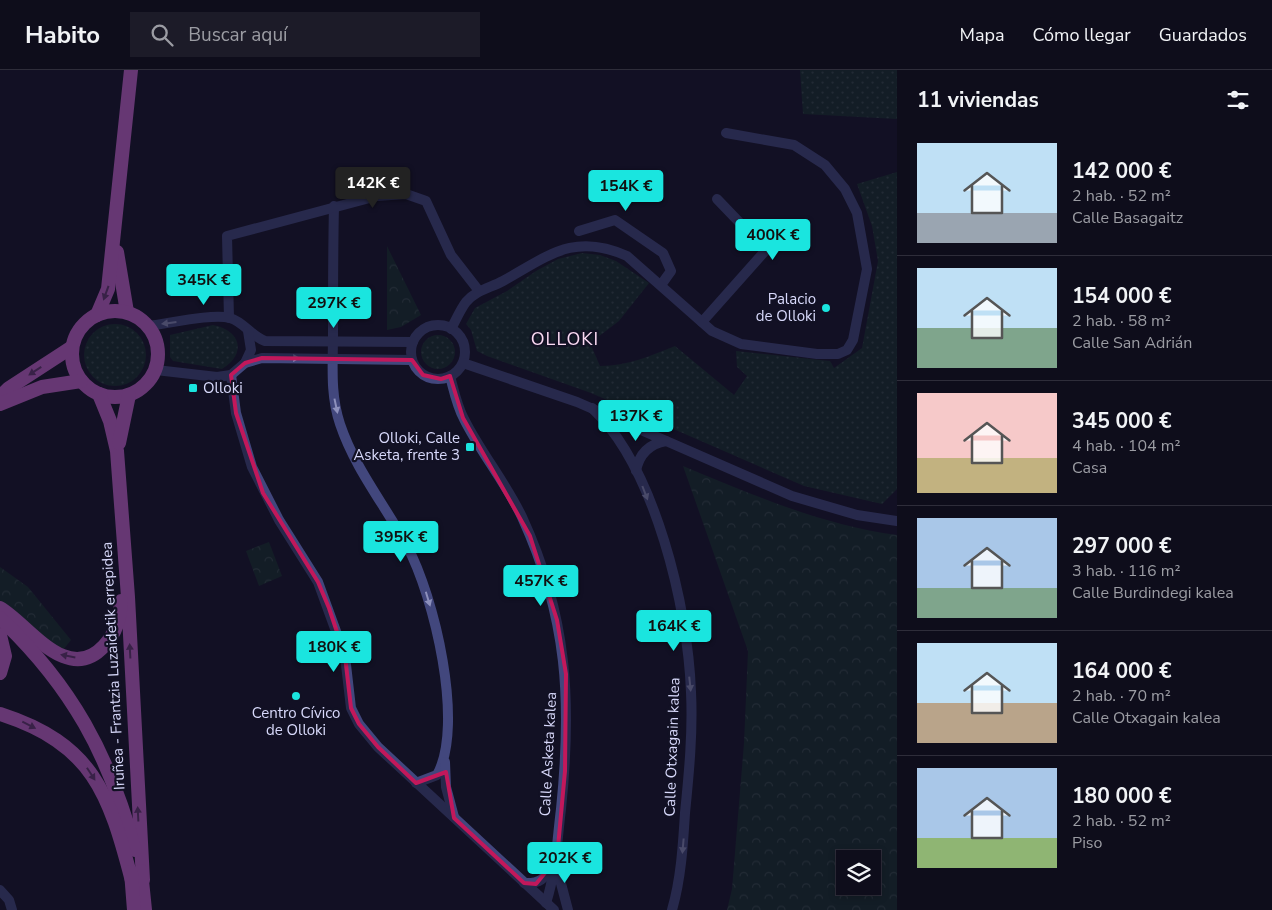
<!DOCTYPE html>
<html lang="es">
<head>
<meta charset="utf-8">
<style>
	body { margin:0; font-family:"Nunito Sans",sans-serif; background:#1c1b28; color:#f1f3f6; height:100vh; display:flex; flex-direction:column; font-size:19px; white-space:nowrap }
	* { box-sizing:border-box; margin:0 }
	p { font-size:16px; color:#9b9ca3 }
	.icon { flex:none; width:28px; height:28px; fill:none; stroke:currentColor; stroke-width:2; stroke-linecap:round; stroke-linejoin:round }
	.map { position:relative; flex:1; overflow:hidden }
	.drawer { display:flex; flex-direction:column; background:#0e0d1b; width:375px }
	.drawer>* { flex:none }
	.fabs { position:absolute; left:836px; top:780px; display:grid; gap:10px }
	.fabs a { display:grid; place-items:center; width:45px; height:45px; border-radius:0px; background:#0e0d1b; box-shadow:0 2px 8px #0003,0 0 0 1px #2e2d3a; font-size:25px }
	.price { position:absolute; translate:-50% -42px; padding:0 11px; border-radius:5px; background:#1ae5df; color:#111; font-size:16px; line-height:32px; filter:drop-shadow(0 1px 2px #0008) }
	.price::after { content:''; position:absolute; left:50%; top:30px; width:15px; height:11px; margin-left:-8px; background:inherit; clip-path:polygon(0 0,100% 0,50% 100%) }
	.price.active { background:#222; color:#fff }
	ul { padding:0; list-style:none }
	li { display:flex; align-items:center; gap:15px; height:125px; padding:0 20px }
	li+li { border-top:1px solid #2e2d3a }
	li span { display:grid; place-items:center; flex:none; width:140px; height:100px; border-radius:0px; color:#555 }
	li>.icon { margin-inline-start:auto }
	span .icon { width:60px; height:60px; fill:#fffc; stroke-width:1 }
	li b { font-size:21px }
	h2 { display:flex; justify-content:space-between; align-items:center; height:60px; padding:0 20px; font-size:21px }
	header { display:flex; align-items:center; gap:30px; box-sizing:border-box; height:70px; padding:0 25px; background:#0e0d1b; border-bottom:1px solid #2e2d3a }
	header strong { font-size:24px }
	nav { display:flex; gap:28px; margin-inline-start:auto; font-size:18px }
	.search { width:350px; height:45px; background:#1c1b28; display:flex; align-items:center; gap:12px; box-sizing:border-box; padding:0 18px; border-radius:0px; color:#9b9ca3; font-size:19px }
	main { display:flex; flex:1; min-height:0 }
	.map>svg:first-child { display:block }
</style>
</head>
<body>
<header>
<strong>Habito</strong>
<div class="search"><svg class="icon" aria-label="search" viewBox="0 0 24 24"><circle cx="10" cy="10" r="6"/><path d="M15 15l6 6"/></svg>Buscar aquí</div>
<nav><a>Mapa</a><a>Cómo llegar</a><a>Guardados</a></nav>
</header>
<main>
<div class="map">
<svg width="897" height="840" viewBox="0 0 897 840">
	<defs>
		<pattern id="grass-dots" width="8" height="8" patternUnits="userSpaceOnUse" patternTransform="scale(1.25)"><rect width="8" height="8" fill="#152d29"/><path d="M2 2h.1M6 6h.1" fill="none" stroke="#364b49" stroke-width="1.8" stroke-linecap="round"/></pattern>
		<pattern id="forest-crowns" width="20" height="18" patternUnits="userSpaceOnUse" patternTransform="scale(1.25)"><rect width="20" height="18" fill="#152d29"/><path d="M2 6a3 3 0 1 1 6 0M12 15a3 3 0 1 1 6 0" fill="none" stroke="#364b49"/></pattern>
	</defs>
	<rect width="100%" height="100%" fill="#121124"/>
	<g fill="url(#grass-dots)">
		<polygon points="800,0 897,0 897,49 803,44"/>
		<path d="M 897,102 L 897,419 L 882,434 L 804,416 L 591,323 L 487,286 L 477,281 L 471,260 L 466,254 L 475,238 L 507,221 L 536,201 L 558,189 L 582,183 L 600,185 L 616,191 L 649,213 L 619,251 L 590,273 L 600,296 C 628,296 650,286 675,276 L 734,325 L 747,306 L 737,297 L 736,281 L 830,291 L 834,298 L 862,278 L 878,191 L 872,156 L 857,114 Z"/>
		<circle cx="115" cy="285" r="31"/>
		<path d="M 213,255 C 241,260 247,284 222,299 L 173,291 L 170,287 L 170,265 Z"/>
		<circle cx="438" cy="282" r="17"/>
	</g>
	<g fill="url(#forest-crowns)" fill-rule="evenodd">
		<polygon points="387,176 421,245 401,257 387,260"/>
		<path d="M 683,396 C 753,425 822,455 897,465 L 897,840 L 727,840 L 732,819 L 744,673 L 748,581 ZM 845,789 L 872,789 L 872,816 L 845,816 Z"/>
		<polygon points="269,472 282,506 259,516 246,481"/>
		<polygon points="0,497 28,517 71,570 59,585 0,538"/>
	</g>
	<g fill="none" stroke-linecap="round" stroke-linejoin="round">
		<g stroke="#42477d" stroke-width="10">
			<path d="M 334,136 C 333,178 333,221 333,264 C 333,295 330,324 340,354 C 355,399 385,435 407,476 C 434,526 465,655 437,705 L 416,713"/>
			<polyline points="579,161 615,150 663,183 671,201 661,215"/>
			<polyline points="229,248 227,166 377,126 406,124 426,131 451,185 479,221"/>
			<polyline points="702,252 766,180 717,129"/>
			<circle cx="438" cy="282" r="27"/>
			<path d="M 148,256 C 167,254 213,243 230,248 C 244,252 251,266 265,271 L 413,272"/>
			<path d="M 451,259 C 456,250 460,240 466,232 C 476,220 490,218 503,211 C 548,186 574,162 627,186 L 712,261 L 741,274 L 817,284 L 838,284 L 847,280 L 853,270 L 867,199 L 857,143 L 845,119 L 825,95 L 794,75 L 726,63"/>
			<polyline points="245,293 251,280 248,261"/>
			<polyline points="463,293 577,332 792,426 857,445 897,451"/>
			<polyline points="156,300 217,307 231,305 245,293 262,288 412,290"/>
			<polyline points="231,305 236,343 252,397 279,450 318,512 345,586 351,638 359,654 378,677 554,840"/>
			<path d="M 450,306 C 454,321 457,336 464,349 C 481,383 506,413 522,447 C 568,547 572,632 561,739 C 557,771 556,802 546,833"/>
			<path d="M 592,338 C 655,397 688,537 691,622 C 693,662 689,703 685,743 C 683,775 681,809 672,840"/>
			<path d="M 636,401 C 639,384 649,374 666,371"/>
			<polyline points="445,692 446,717 454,747"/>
			<polyline points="558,802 568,840"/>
			<path d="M 524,813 C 544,814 545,806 555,791"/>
			<polyline points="0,820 9,830 12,840"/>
		</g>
		<g stroke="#cd66d2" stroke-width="14">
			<polyline points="117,182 127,242"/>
			<circle cx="115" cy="284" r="43"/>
			<polyline points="97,245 108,219 131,0"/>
			<polyline points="99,324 110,351 117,381 128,527 143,810"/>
			<polyline points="0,327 9,318 72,277"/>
			<polyline points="0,334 42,317 81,311"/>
			<polyline points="119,373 129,325"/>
			<path d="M 0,538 C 28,554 67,616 104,576 C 116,563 120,549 121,531"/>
			<path d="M 0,548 C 72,616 109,685 135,780"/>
			<polyline points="0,565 5,586 0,603"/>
			<path d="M 0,644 C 93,674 109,723 132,811"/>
			<polyline points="141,801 145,840"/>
			<polyline points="131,802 134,840"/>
		</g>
	</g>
	<defs><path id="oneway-solid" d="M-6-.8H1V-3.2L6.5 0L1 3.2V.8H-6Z" transform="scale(1.25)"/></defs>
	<g fill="#663772">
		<use href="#oneway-solid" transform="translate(106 223) rotate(110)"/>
		<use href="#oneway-solid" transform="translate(35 301) rotate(147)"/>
		<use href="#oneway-solid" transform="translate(130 581) rotate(-93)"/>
		<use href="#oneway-solid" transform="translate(68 586) rotate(-169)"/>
		<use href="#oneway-solid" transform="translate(29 655) rotate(27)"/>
		<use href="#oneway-solid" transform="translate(91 704) rotate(57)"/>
		<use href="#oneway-solid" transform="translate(138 744) rotate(-93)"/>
	</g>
	<g fill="#8d90bc">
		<use href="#oneway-solid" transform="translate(169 253) rotate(173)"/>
		<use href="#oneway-solid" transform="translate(292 288)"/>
		<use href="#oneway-solid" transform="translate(336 336) rotate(78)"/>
		<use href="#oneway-solid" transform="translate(645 423) rotate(69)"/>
		<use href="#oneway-solid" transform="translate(428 529) rotate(73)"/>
		<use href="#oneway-solid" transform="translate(690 614) rotate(84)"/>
		<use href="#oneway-solid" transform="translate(683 776) rotate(95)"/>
	</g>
	<path d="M0 0H897V840H0ZM 262,288 L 412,290 L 423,305 L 441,309 L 450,306 L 463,348 L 530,466 L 557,550 L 566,604 L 565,701 L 557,788 L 536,814 L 524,813 L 454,748 L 446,702 L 416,713 L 378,677 L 359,654 L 351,638 L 345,586 L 329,538 L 318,512 L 263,423 L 236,343 L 231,305 L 245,293 Z" fill="#121124" fill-opacity=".55" fill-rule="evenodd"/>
	<path fill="none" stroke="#c2185b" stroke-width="4" stroke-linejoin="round" d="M 262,288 L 412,290 L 423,305 L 441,309 L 450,306 L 463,348 L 530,466 L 557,550 L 566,604 L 565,701 L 557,788 L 536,814 L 524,813 L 454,748 L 446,702 L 416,713 L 378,677 L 359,654 L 351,638 L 345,586 L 329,538 L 318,512 L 263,423 L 236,343 L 231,305 L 245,293 Z"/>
	<g fill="#1ae5df" stroke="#121124" stroke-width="2">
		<circle cx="826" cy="238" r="5"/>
		<rect x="188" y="313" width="10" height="10" rx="2.5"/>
		<rect x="465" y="372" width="10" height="10" rx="2.5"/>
		<circle cx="296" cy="626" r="5"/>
	</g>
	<g text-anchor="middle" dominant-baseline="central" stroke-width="4.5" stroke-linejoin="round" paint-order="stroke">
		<g font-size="15" fill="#d8d9fb" stroke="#121124" text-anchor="end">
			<text x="816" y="229">Palacio<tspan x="816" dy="17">de Olloki</tspan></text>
			<text x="203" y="318" text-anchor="start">Olloki</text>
			<text x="460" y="368">Olloki, Calle<tspan x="460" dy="17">Asketa, frente 3</tspan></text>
			<text x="296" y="643" text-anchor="middle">Centro Cívico<tspan x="296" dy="17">de Olloki</tspan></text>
		</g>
		<g font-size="15" fill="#d8d9fb" stroke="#121124">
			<text transform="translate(113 596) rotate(-93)">Iruñea - Frantzia Luzaidetik errepidea</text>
			<text transform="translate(672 677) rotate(-88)">Calle Otxagain kalea</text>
			<text transform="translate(548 684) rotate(-87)">Calle Asketa kalea</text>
		</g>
		<g font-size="18" letter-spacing="1" fill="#fbdaf3" stroke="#121124">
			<text x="565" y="269">OLLOKI</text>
		</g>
	</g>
</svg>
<div class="fabs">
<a><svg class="icon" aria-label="layers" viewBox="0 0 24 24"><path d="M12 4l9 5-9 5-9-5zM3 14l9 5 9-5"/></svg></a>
</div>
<b class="price active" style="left:373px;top:139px">142K €</b>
<b class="price" style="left:626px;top:142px">154K €</b>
<b class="price" style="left:773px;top:191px">400K €</b>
<b class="price" style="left:204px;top:236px">345K €</b>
<b class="price" style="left:334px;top:259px">297K €</b>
<b class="price" style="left:636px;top:372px">137K €</b>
<b class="price" style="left:401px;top:493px">395K €</b>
<b class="price" style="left:541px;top:537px">457K €</b>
<b class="price" style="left:674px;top:582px">164K €</b>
<b class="price" style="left:334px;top:603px">180K €</b>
<b class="price" style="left:565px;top:814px">202K €</b>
</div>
<section class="drawer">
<h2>11 viviendas<svg class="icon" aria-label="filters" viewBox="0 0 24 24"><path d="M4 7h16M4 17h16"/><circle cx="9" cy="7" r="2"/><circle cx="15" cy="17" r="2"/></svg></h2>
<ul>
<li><span style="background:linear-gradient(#bfe0f5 70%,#9aa5b1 0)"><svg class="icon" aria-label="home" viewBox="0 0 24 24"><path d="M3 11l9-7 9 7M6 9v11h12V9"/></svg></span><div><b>142 000 €</b><p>2 hab. · 52 m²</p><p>Calle Basagaitz</p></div></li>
<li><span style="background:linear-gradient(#bfe0f5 60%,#7fa58c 0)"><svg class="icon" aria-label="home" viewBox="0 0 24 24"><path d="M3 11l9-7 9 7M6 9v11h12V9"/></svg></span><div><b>154 000 €</b><p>2 hab. · 58 m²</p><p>Calle San Adrián</p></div></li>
<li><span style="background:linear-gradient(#f6c9c9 65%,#c2b280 0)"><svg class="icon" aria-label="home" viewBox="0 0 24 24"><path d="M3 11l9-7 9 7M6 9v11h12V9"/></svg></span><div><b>345 000 €</b><p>4 hab. · 104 m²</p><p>Casa</p></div></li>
<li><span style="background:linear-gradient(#a9c7e8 70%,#7fa58c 0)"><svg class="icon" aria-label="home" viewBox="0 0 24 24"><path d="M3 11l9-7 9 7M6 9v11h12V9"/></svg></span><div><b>297 000 €</b><p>3 hab. · 116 m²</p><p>Calle Burdindegi kalea</p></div></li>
<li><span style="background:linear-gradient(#bfe0f5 60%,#b9a48a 0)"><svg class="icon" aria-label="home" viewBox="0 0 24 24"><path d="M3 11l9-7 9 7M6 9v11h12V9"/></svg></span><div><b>164 000 €</b><p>2 hab. · 70 m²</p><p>Calle Otxagain kalea</p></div></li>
<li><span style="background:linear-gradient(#a9c7e8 70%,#8fb573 0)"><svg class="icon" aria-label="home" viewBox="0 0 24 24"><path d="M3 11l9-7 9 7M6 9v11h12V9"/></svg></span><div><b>180 000 €</b><p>2 hab. · 52 m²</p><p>Piso</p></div></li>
</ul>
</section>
</main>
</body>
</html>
